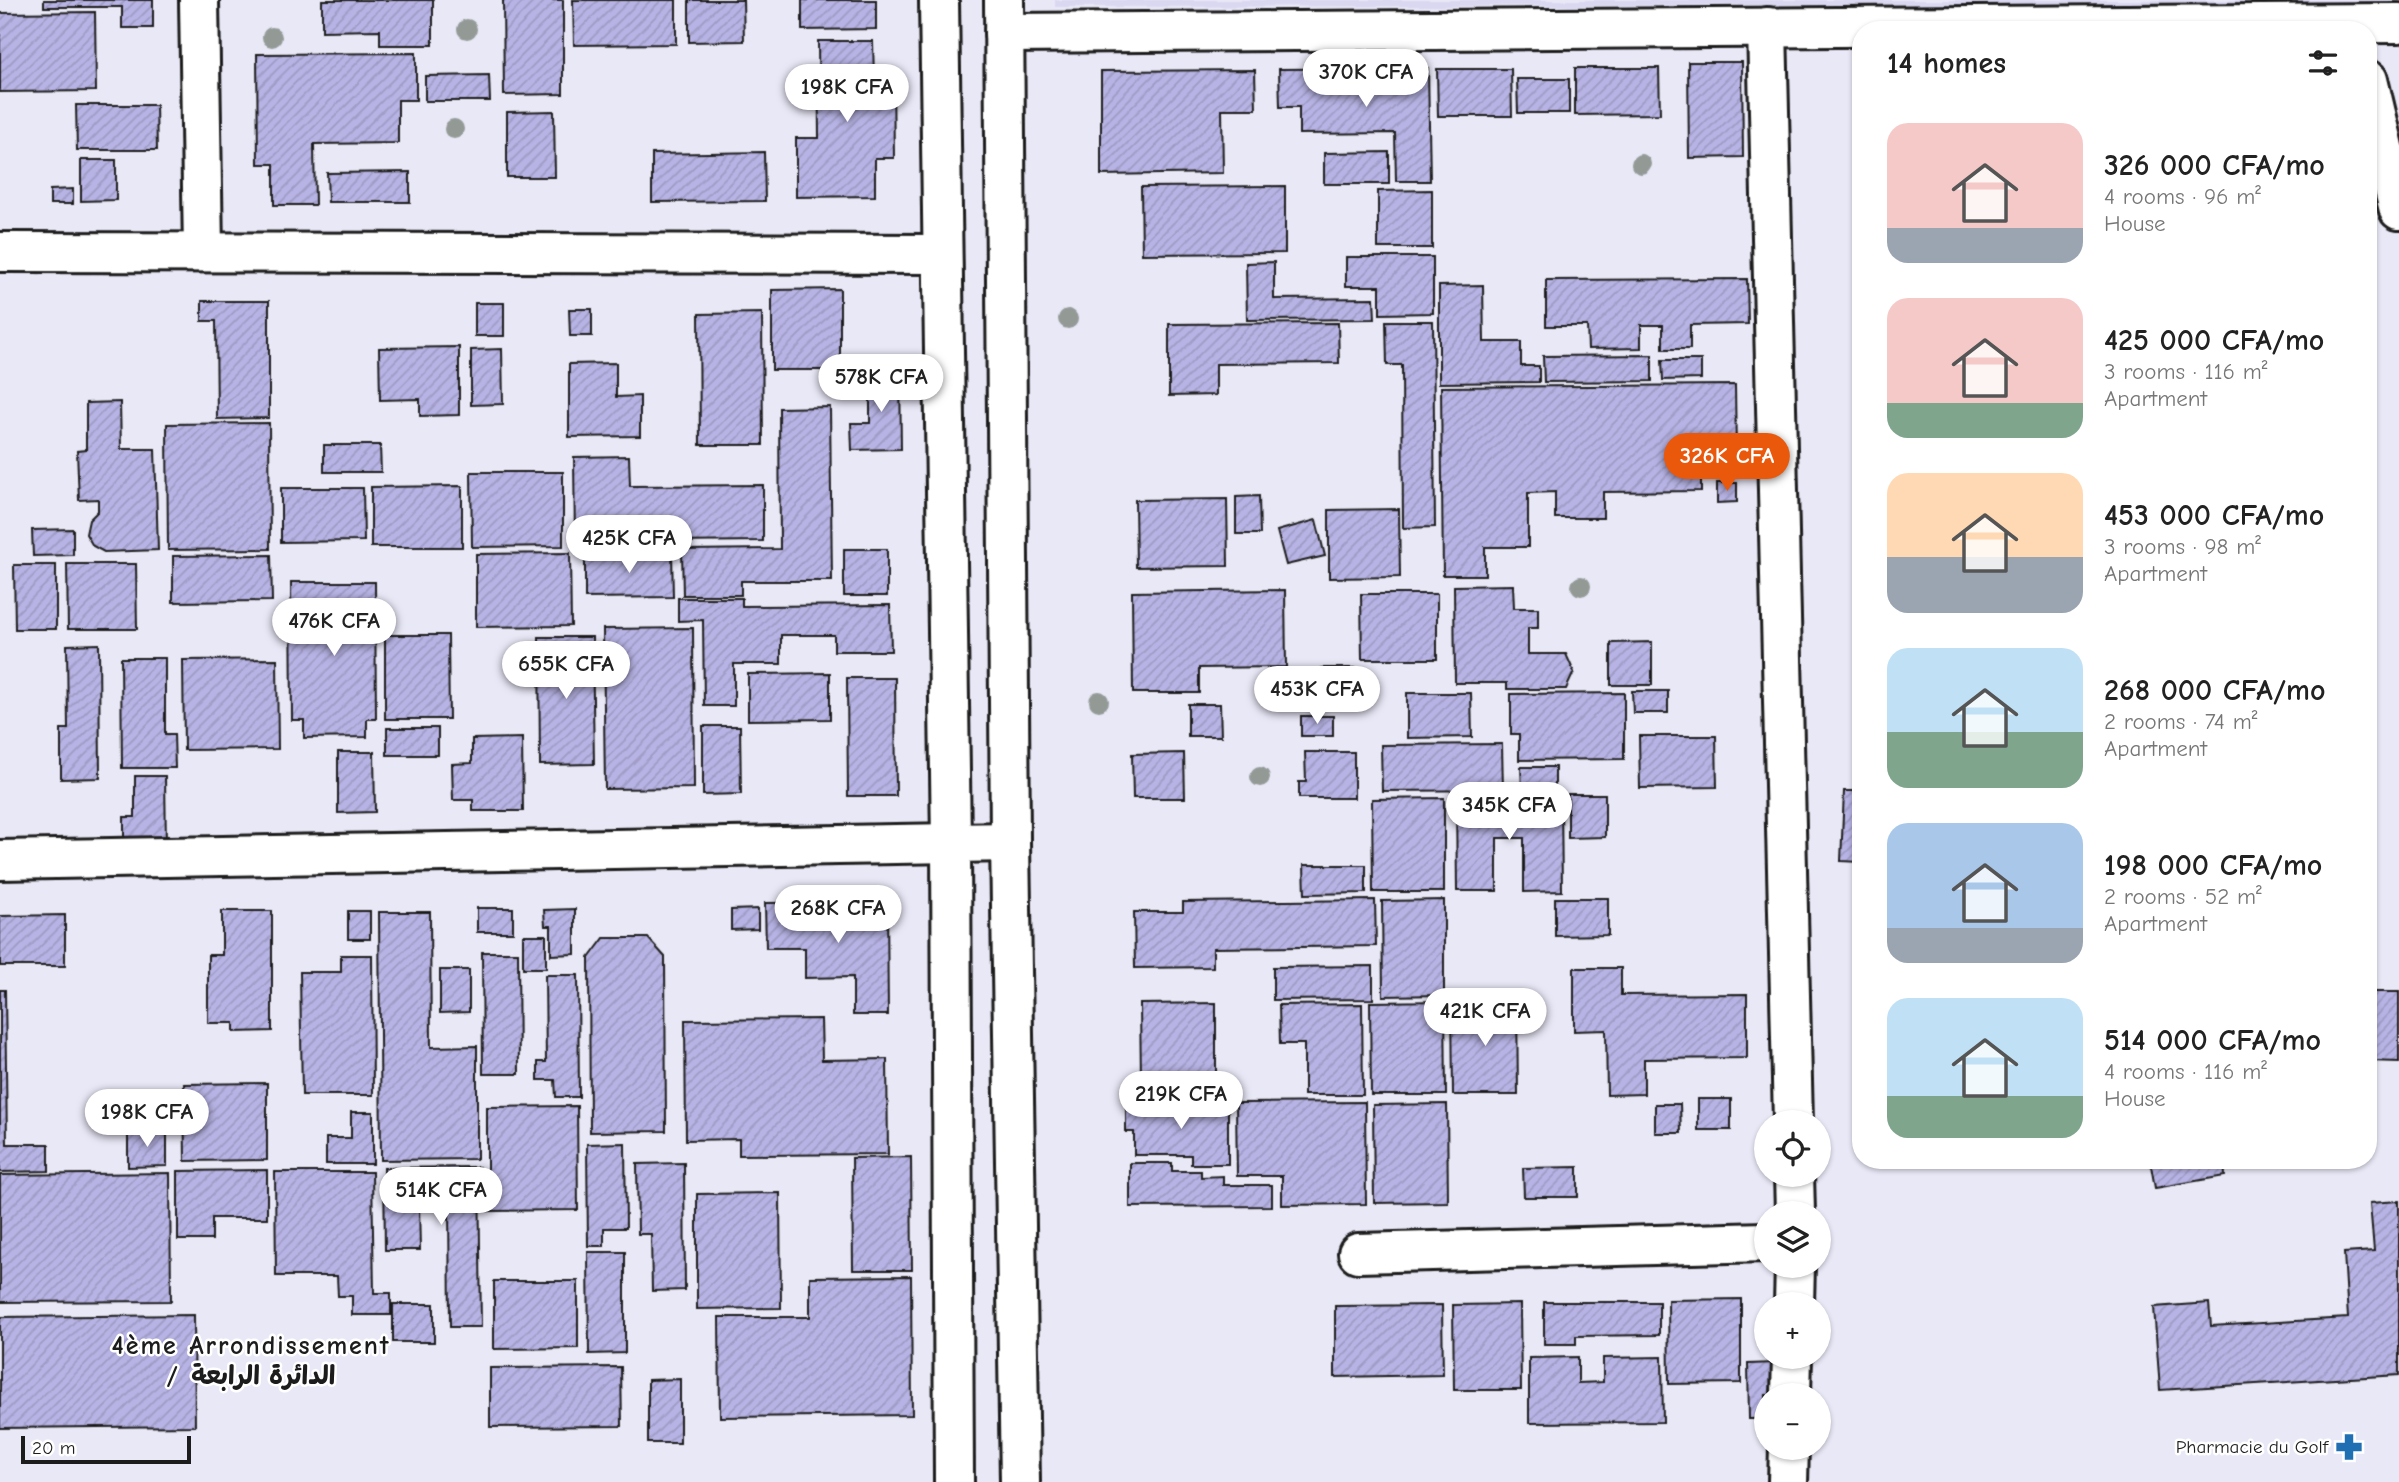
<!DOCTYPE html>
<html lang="en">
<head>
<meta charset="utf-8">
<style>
	body { margin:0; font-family:"Comic Neue","Playpen Sans Arabic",sans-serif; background:#f6f6f6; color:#222; height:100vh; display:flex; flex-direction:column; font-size:26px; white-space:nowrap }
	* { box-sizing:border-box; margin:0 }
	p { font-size:23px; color:#767676 }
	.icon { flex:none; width:38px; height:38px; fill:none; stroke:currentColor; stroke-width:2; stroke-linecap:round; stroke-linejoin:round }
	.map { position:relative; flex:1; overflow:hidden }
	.panel { position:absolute; left:1852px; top:21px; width:525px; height:1148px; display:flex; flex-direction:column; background:#fff; border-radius:28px; box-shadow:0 2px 5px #0004 }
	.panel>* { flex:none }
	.buttons { position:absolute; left:1754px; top:1110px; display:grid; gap:14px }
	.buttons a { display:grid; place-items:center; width:77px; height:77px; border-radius:50%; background:#fff; box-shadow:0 2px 5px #0004; font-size:35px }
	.scale { position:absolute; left:21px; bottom:18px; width:170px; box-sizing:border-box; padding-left:7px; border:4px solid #1c1c1c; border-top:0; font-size:19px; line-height:24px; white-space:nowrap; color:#1c1c1c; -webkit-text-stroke:5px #fff; paint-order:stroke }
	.price { position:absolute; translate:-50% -60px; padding:0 16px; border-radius:24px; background:#fff; color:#222; font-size:23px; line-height:46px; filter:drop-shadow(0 2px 4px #0008) }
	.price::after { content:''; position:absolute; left:50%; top:42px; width:21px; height:16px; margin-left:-10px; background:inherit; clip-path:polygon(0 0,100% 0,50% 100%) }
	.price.active { background:#ea580c; color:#fff }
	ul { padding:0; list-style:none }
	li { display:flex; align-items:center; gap:21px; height:175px; padding:0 35px }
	li span { display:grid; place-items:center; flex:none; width:196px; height:140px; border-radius:21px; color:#555 }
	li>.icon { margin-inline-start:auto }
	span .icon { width:84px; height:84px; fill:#fffc; stroke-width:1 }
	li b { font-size:30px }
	h2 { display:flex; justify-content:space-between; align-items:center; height:84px; padding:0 35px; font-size:30px }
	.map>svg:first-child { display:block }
</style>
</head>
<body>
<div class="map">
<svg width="2399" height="1482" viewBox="0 0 2399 1482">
	<defs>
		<pattern id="building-hatch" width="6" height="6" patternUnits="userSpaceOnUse" patternTransform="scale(1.75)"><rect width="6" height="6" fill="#b7b3e4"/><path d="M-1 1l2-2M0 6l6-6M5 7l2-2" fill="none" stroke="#9d99c3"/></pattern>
	</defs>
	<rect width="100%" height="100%" fill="#e9e8f7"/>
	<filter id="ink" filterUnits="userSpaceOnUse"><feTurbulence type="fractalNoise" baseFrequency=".0143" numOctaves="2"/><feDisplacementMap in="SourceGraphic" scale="14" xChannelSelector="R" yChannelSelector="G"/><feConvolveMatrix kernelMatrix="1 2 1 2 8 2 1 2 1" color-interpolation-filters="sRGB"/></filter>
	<g filter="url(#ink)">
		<polygon fill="#dad8f1" points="1055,0 2399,0 2399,4 1055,7"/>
		<g fill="url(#building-hatch)" stroke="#1c1c1c" stroke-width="2">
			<polygon points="44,0 153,0 153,28 122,28 122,7 44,7"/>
			<polygon points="322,0 433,0 433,45 380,45 380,30 322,31"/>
			<polygon points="503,0 563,0 563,94 504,95"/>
			<polygon points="573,0 676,0 676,44 574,45"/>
			<polygon points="689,0 743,0 744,41 689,42"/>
			<polygon points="802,0 876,0 876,29 802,30"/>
			<polygon points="95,12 96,91 0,92 0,13"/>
			<polygon points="818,41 873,41 874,78 893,78 894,158 875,158 875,196 796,197 796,138 819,138"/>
			<polygon points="416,53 416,100 398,100 398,143 314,144 315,205 274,205 274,164 258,164 257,54"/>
			<polygon points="1688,62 1742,62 1743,157 1689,158"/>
			<polygon points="1428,68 1430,181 1396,181 1395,133 1299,134 1299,107 1280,107 1279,69"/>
			<polygon points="1575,68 1659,68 1660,114 1575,115"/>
			<polygon points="1437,69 1511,69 1512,116 1438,116"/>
			<polygon points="1255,70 1256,109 1222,109 1223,173 1101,175 1101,71"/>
			<polygon points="489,75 490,101 425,101 425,76"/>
			<polygon points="1517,79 1569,79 1569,113 1518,113"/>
			<polygon points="76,105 156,105 157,150 77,150"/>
			<polygon points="554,111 555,177 507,177 507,112"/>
			<polygon points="764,152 765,201 652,202 652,154"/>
			<polygon points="1389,152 1389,184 1324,184 1324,153"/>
			<polygon points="81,160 116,160 116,200 81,201"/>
			<polygon points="410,172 410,202 328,202 327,173"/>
			<polygon points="1285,186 1285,253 1142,254 1141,187"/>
			<polygon points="73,189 73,204 50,204 50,190"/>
			<polygon points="1432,190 1432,248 1378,248 1378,191"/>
			<polygon points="1346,257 1433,257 1433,313 1380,314 1380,286 1346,286"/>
			<polygon points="1274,262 1274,299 1374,298 1375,319 1247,320 1246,263"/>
			<polygon points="1747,279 1748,324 1690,325 1690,349 1663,349 1663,325 1641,325 1641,348 1588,349 1587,326 1546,326 1546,280"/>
			<polygon points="1483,285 1484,342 1521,342 1521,366 1539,366 1539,382 1439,383 1439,286"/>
			<polygon points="840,289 840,370 772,370 772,290"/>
			<polygon points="202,301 269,301 269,418 217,419 216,321 202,321"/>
			<rect x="475" y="303" width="29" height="33"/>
			<polygon points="569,309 592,309 592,336 570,336"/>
			<polygon points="762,313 763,445 700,445 699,314"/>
			<polygon points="1386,321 1433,321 1435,527 1403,528 1402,365 1387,365"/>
			<polygon points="1338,323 1339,363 1216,364 1216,395 1169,396 1169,324"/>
			<polygon points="459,347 459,415 420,416 420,399 380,400 379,348"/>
			<polygon points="502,349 503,404 471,405 471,350"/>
			<polygon points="1652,355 1652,381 1544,382 1543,356"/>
			<polygon points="1662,360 1701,360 1701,379 1663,380"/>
			<polygon points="616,363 616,397 640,396 640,436 569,437 569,364"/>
			<polygon points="870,370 900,370 901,449 852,450 851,423 870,423"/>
			<polygon points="1735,385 1736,455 1701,455 1701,491 1603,492 1603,518 1555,518 1555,492 1528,493 1528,547 1485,547 1485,575 1443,575 1441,387"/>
			<polygon points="120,402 121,449 155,449 158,550 104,552 93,546 86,534 89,520 98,511 98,499 79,500 77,451 86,450 86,403"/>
			<polygon points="830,407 832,581 741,581 741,595 683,595 682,550 780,549 779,408"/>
			<polygon points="269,423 270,549 168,550 167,424"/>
			<polygon points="324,445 380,445 381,472 324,472"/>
			<polygon points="629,456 630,486 763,485 763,541 575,543 574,457"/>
			<polygon points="471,472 563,472 563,546 472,547"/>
			<polygon points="1717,483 1737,483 1737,502 1717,503"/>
			<polygon points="462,486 462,547 371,547 371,487"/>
			<polygon points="281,488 363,488 364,541 281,542"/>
			<polygon points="1259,496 1260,534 1236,534 1236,497"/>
			<polygon points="1227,499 1228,566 1136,567 1135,500"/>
			<polygon points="1399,509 1400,577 1329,578 1329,510"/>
			<polygon points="1316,520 1325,556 1286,565 1277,531"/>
			<polygon points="73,529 73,555 33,556 32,530"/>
			<rect x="844" y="549" width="43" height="47"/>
			<polygon points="672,552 673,597 585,598 585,553"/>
			<polygon points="570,553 571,626 476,627 476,554"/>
			<polygon points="271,555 272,601 173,602 173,556"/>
			<polygon points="67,564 136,564 137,629 68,629"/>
			<polygon points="14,565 56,565 56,629 15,629"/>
			<polygon points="291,582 375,582 376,719 367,719 367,737 304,738 304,720 292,720"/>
			<polygon points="1513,585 1514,608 1538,608 1538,628 1528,628 1528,654 1566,654 1574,672 1566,689 1507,689 1507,683 1455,683 1454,586"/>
			<polygon points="1285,590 1286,667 1199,668 1199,693 1133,693 1132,592"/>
			<polygon points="1361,594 1437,594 1437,659 1362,659"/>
			<polygon points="678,598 742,598 742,606 890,605 891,651 834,651 834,635 781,635 781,664 734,664 734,706 704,706 703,620 678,621"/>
			<polygon points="693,628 694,788 605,789 603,629"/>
			<polygon points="385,635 448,635 449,719 385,719"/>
			<polygon points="539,637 592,637 594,764 540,765"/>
			<polygon points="1652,642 1652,685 1611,685 1611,643"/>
			<polygon points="99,644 100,778 61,779 61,729 68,729 67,645"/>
			<polygon points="121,658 165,658 165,734 174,734 175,768 122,768"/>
			<polygon points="277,659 278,749 184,750 183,660"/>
			<polygon points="1321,668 1355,668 1356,694 1321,694"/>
			<polygon points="830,673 830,719 748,720 748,674"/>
			<polygon points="847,678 895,678 896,796 848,796"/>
			<polygon points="1632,691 1668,691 1668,713 1633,713"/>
			<polygon points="1407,693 1471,693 1472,737 1407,738"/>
			<polygon points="1624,693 1624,759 1519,760 1519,734 1511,734 1511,694"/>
			<polygon points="1188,704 1220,704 1221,736 1188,736"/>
			<rect x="1301" y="716" width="32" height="20"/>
			<polygon points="703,726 740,726 741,794 703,795"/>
			<rect x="387" y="728" width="51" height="27"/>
			<polygon points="1639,736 1716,736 1717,787 1640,788"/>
			<polygon points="522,738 523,811 473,811 473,800 453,800 452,764 472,763 472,739"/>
			<polygon points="1502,744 1503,790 1382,791 1381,745"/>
			<polygon points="338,752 374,752 375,812 338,813"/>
			<polygon points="1305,752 1354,752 1354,798 1299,798 1299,782 1306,782"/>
			<polygon points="1184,753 1185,798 1133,798 1132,754"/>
			<polygon points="1521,767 1555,767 1555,792 1522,792"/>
			<polygon points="135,776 165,776 166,845 124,845 124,817 135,817"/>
			<polygon points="1844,791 1860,791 1860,862 1841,861"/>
			<polygon points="1568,794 1605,794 1605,837 1568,838"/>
			<polygon points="1444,798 1444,892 1373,892 1372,799"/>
			<polygon points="1456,800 1561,800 1562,891 1524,892 1524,838 1497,838 1497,891 1457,891"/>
			<polygon points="1304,865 1366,865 1366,893 1305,894"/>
			<polygon points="1555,898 1608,898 1608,935 1555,936"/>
			<polygon points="1375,900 1376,946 1213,948 1213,967 1135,968 1134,912 1183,912 1183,902"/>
			<polygon points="1444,900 1444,995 1383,996 1382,901"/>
			<polygon points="887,902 888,1015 853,1015 853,977 805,978 805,948 766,948 765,903"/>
			<rect x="477" y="908" width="36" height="24"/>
			<polygon points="575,909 575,954 551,955 551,926 545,926 544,910"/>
			<polygon points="758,909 758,929 731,930 731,910"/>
			<polygon points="2368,910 2372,910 2374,979 2368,979"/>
			<polygon points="222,911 272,911 272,1031 234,1032 234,1023 208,1023 208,955 222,955"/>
			<rect x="348" y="911" width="22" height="28"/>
			<polygon points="379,912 430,912 431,1047 477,1046 477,1159 381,1160"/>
			<polygon points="65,915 65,966 0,966 0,916"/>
			<rect x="523" y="935" width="23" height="33"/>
			<polygon points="604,938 648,938 665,957 666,1131 590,1132 589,958"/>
			<polygon points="482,952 518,952 519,1074 483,1074"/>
			<polygon points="341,955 372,955 373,1095 302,1095 300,972 341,972"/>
			<polygon points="1373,966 1373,999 1273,1000 1273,967"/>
			<polygon points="1574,968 1621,968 1621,995 1747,994 1747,1058 1644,1059 1644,1094 1607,1095 1606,1030 1574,1031"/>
			<polygon points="440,970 469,970 469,1012 440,1013"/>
			<polygon points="545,975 578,975 579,1097 556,1097 555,1080 538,1080 538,1062 546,1062"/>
			<polygon points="0,990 5,990 7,1144 49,1144 49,1171 0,1172"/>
			<polygon points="2368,992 2399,992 2399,1062 2368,1061"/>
			<polygon points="1452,1000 1517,1000 1518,1095 1453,1095"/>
			<polygon points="1445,1001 1446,1095 1371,1095 1370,1002"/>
			<polygon points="1216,1003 1216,1079 1141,1080 1140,1004"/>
			<polygon points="1362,1004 1363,1095 1304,1095 1304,1044 1280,1044 1279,1005"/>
			<polygon points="821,1019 822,1060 887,1059 888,1154 739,1155 739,1139 686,1140 685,1020"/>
			<polygon points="267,1083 267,1160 185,1161 184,1084"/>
			<rect x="1698" y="1099" width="33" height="31"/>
			<polygon points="1365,1102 1366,1204 1282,1205 1282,1176 1237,1176 1236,1103"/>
			<polygon points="1447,1104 1448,1202 1374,1203 1373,1105"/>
			<polygon points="1655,1104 1680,1104 1681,1133 1655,1133"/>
			<polygon points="1126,1105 1228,1105 1228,1164 1191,1164 1191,1155 1134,1155 1134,1132 1126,1132"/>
			<polygon points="577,1106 578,1210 487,1211 487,1107"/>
			<polygon points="351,1112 373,1112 373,1164 326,1164 326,1138 351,1138"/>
			<polygon points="128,1132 167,1132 167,1166 128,1167"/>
			<polygon points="625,1143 626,1228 604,1228 604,1246 588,1246 587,1144"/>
			<polygon points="911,1157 912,1270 853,1270 852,1158"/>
			<polygon points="2150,1160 2224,1160 2225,1176 2155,1188"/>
			<polygon points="684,1163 685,1290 652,1291 651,1234 638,1234 637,1164"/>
			<polygon points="1130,1163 1172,1163 1172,1171 1201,1171 1201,1177 1223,1176 1223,1185 1272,1185 1272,1206 1130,1207"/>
			<polygon points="479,1167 481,1327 450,1327 449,1204 419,1204 420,1250 385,1250 384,1168"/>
			<polygon points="1578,1167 1578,1197 1524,1197 1523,1168"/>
			<polygon points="267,1170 267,1218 212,1218 212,1240 178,1240 178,1171"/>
			<polygon points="275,1172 372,1172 374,1293 391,1293 391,1315 352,1315 352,1296 338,1296 337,1276 276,1276"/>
			<polygon points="170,1173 171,1301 0,1302 0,1175"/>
			<polygon points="780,1193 781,1308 697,1309 697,1194"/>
			<polygon points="2399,1201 2399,1375 2160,1390 2154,1307 2209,1303 2211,1326 2348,1318 2344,1253 2374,1251 2370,1203"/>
			<polygon points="588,1252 625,1252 625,1353 589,1354"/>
			<polygon points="911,1276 912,1415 720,1417 719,1317 810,1317 810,1277"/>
			<polygon points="494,1281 578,1281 578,1348 494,1349"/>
			<polygon points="1741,1299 1741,1383 1669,1384 1668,1300"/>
			<polygon points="1544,1302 1659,1302 1659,1335 1576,1336 1576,1344 1544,1344"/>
			<rect x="393" y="1304" width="41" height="38"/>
			<polygon points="1520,1304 1521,1390 1454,1390 1453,1305"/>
			<polygon points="1442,1305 1443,1375 1335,1377 1335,1306"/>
			<polygon points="194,1315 195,1426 0,1428 0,1317"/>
			<polygon points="1578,1357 1578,1383 1603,1382 1603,1358 1662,1357 1663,1422 1529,1423 1529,1358"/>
			<polygon points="1775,1363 1776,1395 1766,1395 1766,1419 1749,1419 1748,1364"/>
			<polygon points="621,1367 622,1426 490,1427 490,1368"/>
			<polygon points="680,1379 680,1443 648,1443 648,1380"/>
		</g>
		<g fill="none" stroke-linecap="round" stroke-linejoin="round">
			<defs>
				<g id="minor">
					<polyline points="199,0 203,251"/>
					<polyline points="939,0 951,842 954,1482"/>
					<polyline points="1004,0 1010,842 1020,1482"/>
					<polyline points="1767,27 1793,1122"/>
					<polyline points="1004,33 2399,23"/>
					<polyline points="2368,80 2399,210"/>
					<polyline points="0,252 942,254"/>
					<polyline points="0,860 1010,842"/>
					<polyline points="1794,1174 1795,1213"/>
					<polyline points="1358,1253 1766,1242"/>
					<polyline points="1794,1304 1795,1265"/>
					<polyline points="1791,1395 1792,1356"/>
					<polyline points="1788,1482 1789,1447"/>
				</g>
			</defs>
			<use href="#minor" stroke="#1c1c1c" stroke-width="44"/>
			<use href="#minor" stroke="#fff" stroke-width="38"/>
		</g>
		<g fill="#939a96">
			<circle cx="467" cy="29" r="10"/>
			<circle cx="272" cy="37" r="10"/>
			<circle cx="454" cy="129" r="10"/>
			<circle cx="1641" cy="164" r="10"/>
			<circle cx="1068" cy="319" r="10"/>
			<circle cx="1581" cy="586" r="10"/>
			<circle cx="1099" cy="701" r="10"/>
			<circle cx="1260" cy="777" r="10"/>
		</g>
	</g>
	<defs>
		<symbol id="pharmacy-bare" viewBox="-9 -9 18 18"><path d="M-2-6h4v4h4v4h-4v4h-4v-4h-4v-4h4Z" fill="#1f6fb2" stroke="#fff" stroke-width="2.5" paint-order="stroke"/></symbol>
	</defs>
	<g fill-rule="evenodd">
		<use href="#pharmacy-bare" x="2330" y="1428" width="38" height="38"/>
	</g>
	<g text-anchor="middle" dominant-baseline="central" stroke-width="5" stroke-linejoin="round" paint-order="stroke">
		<g font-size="19" fill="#1c1c1c" stroke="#fff" text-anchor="end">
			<text x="2328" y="1447">Pharmacie du Golf</text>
		</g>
		<g font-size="26" font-weight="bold" letter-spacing="2" fill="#1c1c1c" stroke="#fff">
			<text x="251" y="1346">4ème Arrondissement<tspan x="251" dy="30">/ الدائرة الرابعة</tspan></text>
		</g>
	</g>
</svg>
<div class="buttons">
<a><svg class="icon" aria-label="locate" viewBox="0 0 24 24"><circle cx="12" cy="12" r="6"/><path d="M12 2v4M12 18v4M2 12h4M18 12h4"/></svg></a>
<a><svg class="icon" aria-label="layers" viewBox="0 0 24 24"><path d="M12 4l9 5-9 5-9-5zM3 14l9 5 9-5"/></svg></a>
<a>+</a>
<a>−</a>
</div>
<div class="scale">20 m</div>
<b class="price" style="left:1366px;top:109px">370K CFA</b>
<b class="price" style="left:847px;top:124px">198K CFA</b>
<b class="price" style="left:881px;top:414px">578K CFA</b>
<b class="price active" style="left:1727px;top:493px">326K CFA</b>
<b class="price" style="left:629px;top:575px">425K CFA</b>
<b class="price" style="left:334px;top:658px">476K CFA</b>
<b class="price" style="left:566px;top:701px">655K CFA</b>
<b class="price" style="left:1317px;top:726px">453K CFA</b>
<b class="price" style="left:1509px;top:842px">345K CFA</b>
<b class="price" style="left:838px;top:945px">268K CFA</b>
<b class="price" style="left:1485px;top:1048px">421K CFA</b>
<b class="price" style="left:1181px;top:1131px">219K CFA</b>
<b class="price" style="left:147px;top:1149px">198K CFA</b>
<b class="price" style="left:441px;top:1227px">514K CFA</b>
<section class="panel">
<h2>14 homes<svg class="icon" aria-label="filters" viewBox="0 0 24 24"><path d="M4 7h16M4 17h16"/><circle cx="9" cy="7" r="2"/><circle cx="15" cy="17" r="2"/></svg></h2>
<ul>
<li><span style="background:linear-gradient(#f6c9c9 75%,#9aa5b1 0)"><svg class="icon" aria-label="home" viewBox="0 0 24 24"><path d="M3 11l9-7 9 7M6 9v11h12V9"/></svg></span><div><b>326 000 CFA/mo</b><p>4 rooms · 96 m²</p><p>House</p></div></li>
<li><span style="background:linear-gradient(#f6c9c9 75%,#7fa58c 0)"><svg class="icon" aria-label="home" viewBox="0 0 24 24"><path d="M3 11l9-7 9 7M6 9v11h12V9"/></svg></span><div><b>425 000 CFA/mo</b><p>3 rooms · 116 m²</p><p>Apartment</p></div></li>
<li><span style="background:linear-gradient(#ffd9b3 60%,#9aa5b1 0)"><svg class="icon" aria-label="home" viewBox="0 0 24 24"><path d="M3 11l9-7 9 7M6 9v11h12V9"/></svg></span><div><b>453 000 CFA/mo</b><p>3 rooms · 98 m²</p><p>Apartment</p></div></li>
<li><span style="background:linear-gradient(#bfe0f5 60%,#7fa58c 0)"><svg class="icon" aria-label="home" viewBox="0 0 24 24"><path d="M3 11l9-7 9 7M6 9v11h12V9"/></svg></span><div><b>268 000 CFA/mo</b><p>2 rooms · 74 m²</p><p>Apartment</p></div></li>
<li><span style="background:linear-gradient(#a9c7e8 75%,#9aa5b1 0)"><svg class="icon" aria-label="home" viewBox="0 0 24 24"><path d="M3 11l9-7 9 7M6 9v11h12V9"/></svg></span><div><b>198 000 CFA/mo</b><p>2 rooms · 52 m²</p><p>Apartment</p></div></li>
<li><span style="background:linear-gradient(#bfe0f5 70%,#7fa58c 0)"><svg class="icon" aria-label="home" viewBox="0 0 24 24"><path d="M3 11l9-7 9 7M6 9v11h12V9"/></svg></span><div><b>514 000 CFA/mo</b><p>4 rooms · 116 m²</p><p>House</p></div></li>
</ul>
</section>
</div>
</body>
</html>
